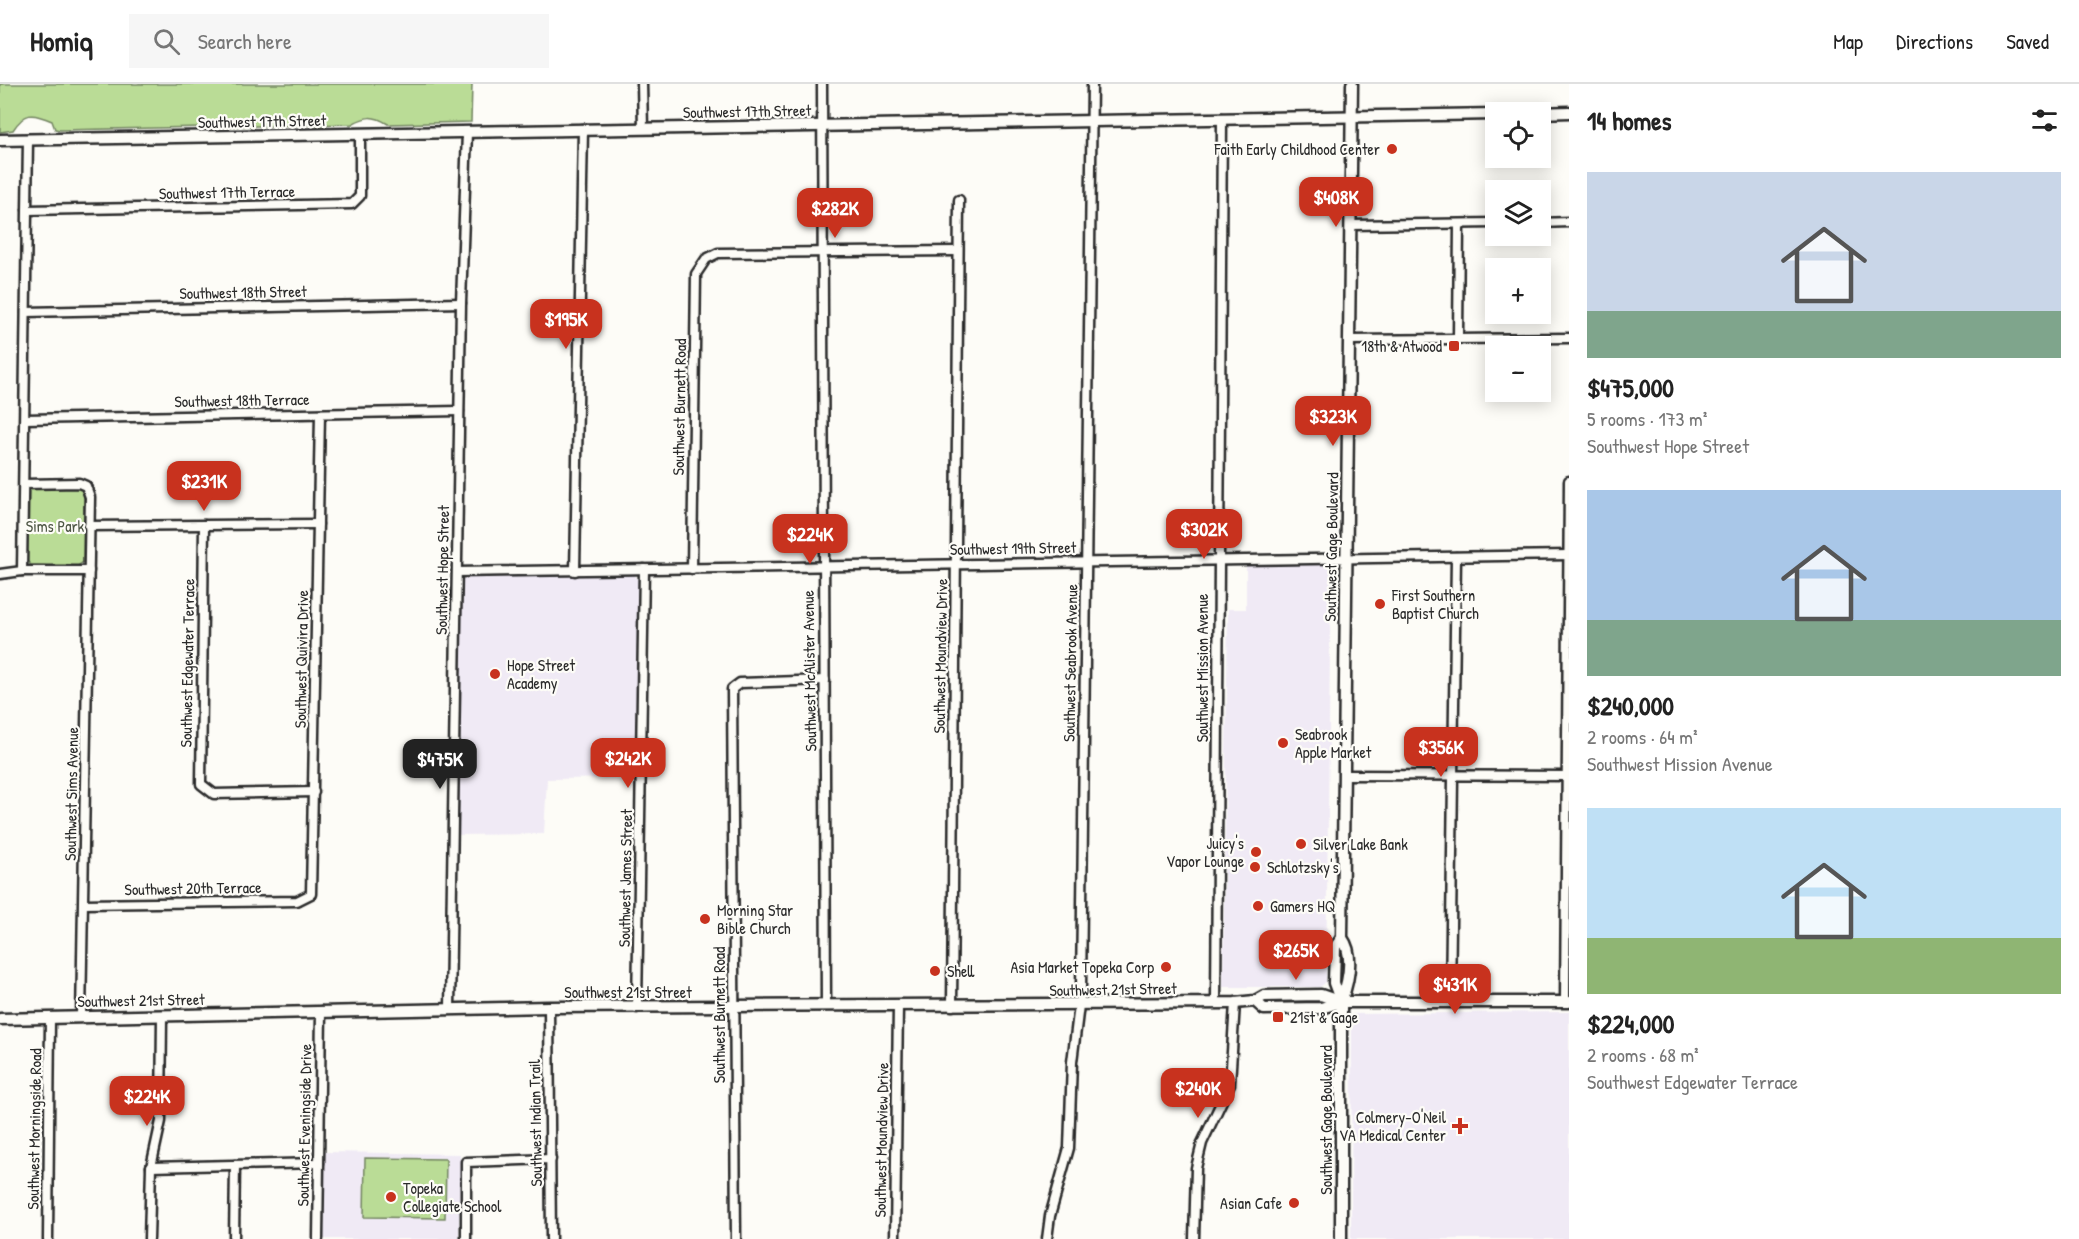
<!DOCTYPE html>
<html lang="en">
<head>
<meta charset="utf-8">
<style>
	body { margin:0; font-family:"Patrick Hand",sans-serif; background:#f6f6f6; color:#222; height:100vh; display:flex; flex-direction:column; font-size:22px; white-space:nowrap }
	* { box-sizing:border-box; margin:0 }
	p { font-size:20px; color:#767676 }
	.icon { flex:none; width:33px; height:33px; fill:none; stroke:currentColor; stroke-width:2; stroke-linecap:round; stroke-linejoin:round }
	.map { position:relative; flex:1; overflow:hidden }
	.sheet { display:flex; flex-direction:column; background:#fff; width:510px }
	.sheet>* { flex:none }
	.controls { position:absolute; left:1485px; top:18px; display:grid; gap:12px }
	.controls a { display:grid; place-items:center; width:66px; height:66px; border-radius:0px; background:#fff; box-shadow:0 3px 15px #0003; font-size:30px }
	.price { position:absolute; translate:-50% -51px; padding:0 14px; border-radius:12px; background:#c8321e; color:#fff; font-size:20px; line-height:39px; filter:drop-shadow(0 2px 3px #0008) }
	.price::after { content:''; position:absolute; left:50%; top:36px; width:18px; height:14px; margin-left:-9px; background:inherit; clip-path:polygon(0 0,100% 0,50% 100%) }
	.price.selected { background:#222; color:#fff }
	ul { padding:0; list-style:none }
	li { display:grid; align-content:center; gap:12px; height:318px; padding:0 18px }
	li span { display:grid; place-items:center; height:186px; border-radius:0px; color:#555 }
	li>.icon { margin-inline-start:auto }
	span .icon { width:108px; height:108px; fill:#fffc; stroke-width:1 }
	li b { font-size:26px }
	h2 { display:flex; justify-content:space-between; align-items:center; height:72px; padding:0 18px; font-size:26px }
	header { display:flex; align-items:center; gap:36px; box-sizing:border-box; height:84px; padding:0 30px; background:#fff; border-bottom:2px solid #e0e0e0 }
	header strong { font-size:28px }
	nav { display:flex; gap:33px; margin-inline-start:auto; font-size:21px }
	.search { width:420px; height:54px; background:#f6f6f6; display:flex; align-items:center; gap:15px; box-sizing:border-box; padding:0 21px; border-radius:0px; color:#767676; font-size:22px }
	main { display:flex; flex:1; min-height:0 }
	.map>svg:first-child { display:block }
</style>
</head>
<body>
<header>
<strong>Homiq</strong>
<div class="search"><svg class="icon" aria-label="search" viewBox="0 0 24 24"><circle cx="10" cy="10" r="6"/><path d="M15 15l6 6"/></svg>Search here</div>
<nav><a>Map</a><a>Directions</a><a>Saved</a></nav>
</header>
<main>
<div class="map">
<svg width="1569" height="1155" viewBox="0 0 1569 1155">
	<rect width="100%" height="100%" fill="#fdfcf7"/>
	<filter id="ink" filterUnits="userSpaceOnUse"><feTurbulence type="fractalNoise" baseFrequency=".0167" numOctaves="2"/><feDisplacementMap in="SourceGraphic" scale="12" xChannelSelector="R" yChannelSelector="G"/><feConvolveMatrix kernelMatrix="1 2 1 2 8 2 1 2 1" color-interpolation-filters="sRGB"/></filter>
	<g filter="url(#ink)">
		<g fill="#f0eaf5">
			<polygon points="1327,478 1331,479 1326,898 1320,903 1223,903 1228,525 1246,525 1246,479"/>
			<polygon points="634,490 638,496 635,694 547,695 544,750 456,751 462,494 471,491"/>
			<polygon points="1569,928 1569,1155 1351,1155 1352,930"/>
			<polygon points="323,1068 460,1070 459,1155 322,1155"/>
		</g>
		<g fill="#badc96" stroke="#728460" stroke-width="1.5">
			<path d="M 0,0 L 472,0 L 471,38 L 388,40 C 373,31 366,32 352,40 L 60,46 L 55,45 L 52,37 C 31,28 25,28 13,46 L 0,48 Z"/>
			<polygon points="81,403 84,409 83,478 76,483 31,481 26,476 28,405"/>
			<polygon points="365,1074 446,1075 445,1134 364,1133"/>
		</g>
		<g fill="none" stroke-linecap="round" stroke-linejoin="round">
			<defs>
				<g id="minor">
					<polyline points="642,0 643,44"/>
					<polyline points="822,0 826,921"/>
					<polyline points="27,126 352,120 360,112 360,50"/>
					<polyline points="1540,139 1569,138"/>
					<polyline points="1350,141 1496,139"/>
					<polyline points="26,228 461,219"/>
					<polyline points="1458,254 1459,140"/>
					<polyline points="1349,256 1569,254"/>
					<polyline points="25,335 459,327"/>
					<polyline points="24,400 79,399 86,402 90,413 81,933"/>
					<polyline points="204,441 201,700 214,710 314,708"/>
					<polyline points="89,442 318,440"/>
					<polyline points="692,485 696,190 706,175 718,169 958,167"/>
					<polyline points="22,487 28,55"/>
					<polyline points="575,487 583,45"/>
					<polyline points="457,488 1569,471"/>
					<polyline points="0,490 22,487 89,487"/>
					<polyline points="1344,691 1569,692"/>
					<polyline points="84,820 297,817 311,810 320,330"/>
					<polyline points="1450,916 1456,473"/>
					<polyline points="1565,918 1569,397"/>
					<polyline points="1216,919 1222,34"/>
					<polyline points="952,922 959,116"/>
					<polyline points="549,923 551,1155"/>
					<polyline points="637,924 644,485"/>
					<polyline points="450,925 461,219 467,48"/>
					<polyline points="151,1083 319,1079"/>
					<polyline points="48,1155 50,934"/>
					<polyline points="149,1155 151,1083 161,1037 162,931"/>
					<polyline points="234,1155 235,1081"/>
					<polyline points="318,1155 321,927"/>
					<polyline points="466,1155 466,1078 551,1075"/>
					<polyline points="736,1155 732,605 740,599 825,596"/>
					<polyline points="895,1155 898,922"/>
					<polyline points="1047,1155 1050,1132 1069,1064 1072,978 1081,905 1092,0"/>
					<polyline points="1194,1155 1196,1084 1202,1059 1230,1000 1235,919"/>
				</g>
				<g id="major">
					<polyline points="1540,29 1569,28"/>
					<polyline points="0,56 1496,30"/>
					<polyline points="1255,917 1264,925 1321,924 1341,918 1569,918"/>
					<path d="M 1341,918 C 1348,899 1355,872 1342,854 L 1352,0"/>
					<polyline points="0,935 549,923 1235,919 1255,917 1264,912 1321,911 1341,918"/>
					<polyline points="1341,1155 1341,918 1334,899 1335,863 1342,854"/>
				</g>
			</defs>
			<use href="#minor" stroke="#2b2b2b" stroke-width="13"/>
			<use href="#major" stroke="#2b2b2b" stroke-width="15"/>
			<use href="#minor" stroke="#fdfcf7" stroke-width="8"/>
			<use href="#major" stroke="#fdfcf7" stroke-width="10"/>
		</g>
	</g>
	<g fill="#c8321e" stroke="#fdfcf7" stroke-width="2">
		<circle cx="1392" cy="65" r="6"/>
		<rect x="1448" y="256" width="12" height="12" rx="3"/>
		<circle cx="1380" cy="520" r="6"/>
		<circle cx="495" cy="590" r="6"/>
		<circle cx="1283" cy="659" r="6"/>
		<circle cx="1301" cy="760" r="6"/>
		<circle cx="1256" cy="768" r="6"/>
		<circle cx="1255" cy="783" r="6"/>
		<circle cx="1258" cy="822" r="6"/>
		<circle cx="705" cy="835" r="6"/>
		<circle cx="1166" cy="883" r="6"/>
		<circle cx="935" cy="887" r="6"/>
		<rect x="1272" y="927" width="12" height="12" rx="3"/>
		<path d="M1457 1033h6v6h6v6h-6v6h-6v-6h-6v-6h6z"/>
		<circle cx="391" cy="1113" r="6"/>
		<circle cx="1294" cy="1119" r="6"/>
	</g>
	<g text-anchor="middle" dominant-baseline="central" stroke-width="4.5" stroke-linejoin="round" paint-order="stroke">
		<g font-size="16" fill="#2b2b2b" stroke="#fdfcf7">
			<text transform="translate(747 27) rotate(-1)">Southwest 17th Street</text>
			<text transform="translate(262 37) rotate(-1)">Southwest 17th Street</text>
			<text transform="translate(227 108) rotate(-1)">Southwest 17th Terrace</text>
			<text transform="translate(243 208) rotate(-1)">Southwest 18th Street</text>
			<text transform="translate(242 316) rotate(-1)">Southwest 18th Terrace</text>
			<text transform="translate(679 323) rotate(-89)">Southwest Burnett Road</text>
			<text transform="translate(1331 463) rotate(-89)">Southwest Gage Boulevard</text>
			<text transform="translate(1013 464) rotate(-1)">Southwest 19th Street</text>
			<text transform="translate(442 486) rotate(-89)">Southwest Hope Street</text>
			<text transform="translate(940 572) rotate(-89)">Southwest Moundview Drive</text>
			<text transform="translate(301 575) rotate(-89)">Southwest Quivira Drive</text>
			<text transform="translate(187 579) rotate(-89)">Southwest Edgewater Terrace</text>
			<text transform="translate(1070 579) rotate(-89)">Southwest Seabrook Avenue</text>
			<text transform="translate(1202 584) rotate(-90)">Southwest Mission Avenue</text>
			<text transform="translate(809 587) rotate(-91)">Southwest McAlister Avenue</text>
			<text transform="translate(71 710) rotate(-89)">Southwest Sims Avenue</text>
			<text transform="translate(625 794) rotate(-89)">Southwest James Street</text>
			<text transform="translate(193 804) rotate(-1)">Southwest 20th Terrace</text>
			<text transform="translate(1113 905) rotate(-1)">Southwest 21st Street</text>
			<text x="628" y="908">Southwest 21st Street</text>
			<text transform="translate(141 916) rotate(-1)">Southwest 21st Street</text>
			<text transform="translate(719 931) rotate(-90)">Southwest Burnett Road</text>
			<text transform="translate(1326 1036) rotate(-90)">Southwest Gage Boulevard</text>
			<text transform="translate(535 1039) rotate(-91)">Southwest Indian Trail</text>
			<text transform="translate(304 1041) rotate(-89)">Southwest Eveningside Drive</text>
			<text transform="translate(34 1045) rotate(-89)">Southwest Morningside Road</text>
			<text transform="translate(881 1056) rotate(-89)">Southwest Moundview Drive</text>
		</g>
		<g font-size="16" fill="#2b2b2b" stroke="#fdfcf7" text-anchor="start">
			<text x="1380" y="65" text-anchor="end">Faith Early Childhood Center</text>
			<text x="1442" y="262" text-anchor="end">18th &amp; Atwood</text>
			<text x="1392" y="511">First Southern<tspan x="1392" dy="18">Baptist Church</tspan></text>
			<text x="507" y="581">Hope Street<tspan x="507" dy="18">Academy</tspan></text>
			<text x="1295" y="650">Seabrook<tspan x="1295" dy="18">Apple Market</tspan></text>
			<text x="1244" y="759" text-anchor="end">Juicy's<tspan x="1244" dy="18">Vapor Lounge</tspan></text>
			<text x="1313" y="760">Silver Lake Bank</text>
			<text x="1267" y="783">Schlotzsky's</text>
			<text x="1270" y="822">Gamers HQ</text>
			<text x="717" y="826">Morning Star<tspan x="717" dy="18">Bible Church</tspan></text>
			<text x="1154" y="883" text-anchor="end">Asia Market Topeka Corp</text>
			<text x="947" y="887">Shell</text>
			<text x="1290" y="933">21st &amp; Gage</text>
			<text x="1446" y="1033" text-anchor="end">Colmery-O'Neil<tspan x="1446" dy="18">VA Medical Center</tspan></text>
			<text x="403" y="1104">Topeka<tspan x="403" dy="18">Collegiate School</tspan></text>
			<text x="1282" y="1119" text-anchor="end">Asian Cafe</text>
		</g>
		<g font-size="16" fill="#4f5746" stroke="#fdfcf7">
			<text x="55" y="442">Sims Park</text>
		</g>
	</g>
</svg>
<div class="controls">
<a><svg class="icon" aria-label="locate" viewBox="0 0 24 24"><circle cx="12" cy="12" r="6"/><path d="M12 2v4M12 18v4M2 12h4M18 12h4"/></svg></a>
<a><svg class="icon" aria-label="layers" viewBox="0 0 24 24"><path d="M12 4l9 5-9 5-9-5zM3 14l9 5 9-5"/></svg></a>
<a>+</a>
<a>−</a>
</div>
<b class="price" style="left:1336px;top:144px">$408K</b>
<b class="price" style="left:835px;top:155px">$282K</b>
<b class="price" style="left:566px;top:266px">$195K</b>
<b class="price" style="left:1333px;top:363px">$323K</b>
<b class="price" style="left:204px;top:428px">$231K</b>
<b class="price" style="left:1204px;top:476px">$302K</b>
<b class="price" style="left:810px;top:481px">$224K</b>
<b class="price" style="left:1441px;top:694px">$356K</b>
<b class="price" style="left:628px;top:705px">$242K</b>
<b class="price selected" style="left:440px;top:706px">$475K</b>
<b class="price" style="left:1296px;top:897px">$265K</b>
<b class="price" style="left:1455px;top:931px">$431K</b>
<b class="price" style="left:1198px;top:1035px">$240K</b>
<b class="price" style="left:147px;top:1043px">$224K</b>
</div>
<section class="sheet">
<h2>14 homes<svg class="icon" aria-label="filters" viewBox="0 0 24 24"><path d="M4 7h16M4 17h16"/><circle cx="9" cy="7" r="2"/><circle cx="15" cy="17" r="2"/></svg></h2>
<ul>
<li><span style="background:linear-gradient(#c9d6e8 75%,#7fa58c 0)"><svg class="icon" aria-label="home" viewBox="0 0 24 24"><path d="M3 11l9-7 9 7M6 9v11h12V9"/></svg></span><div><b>$475,000</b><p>5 rooms · 173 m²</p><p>Southwest Hope Street</p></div></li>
<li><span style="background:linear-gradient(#a9c7e8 70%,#7fa58c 0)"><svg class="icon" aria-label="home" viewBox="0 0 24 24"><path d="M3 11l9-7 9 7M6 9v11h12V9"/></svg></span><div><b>$240,000</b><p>2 rooms · 64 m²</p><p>Southwest Mission Avenue</p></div></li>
<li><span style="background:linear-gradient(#bfe0f5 70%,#8fb573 0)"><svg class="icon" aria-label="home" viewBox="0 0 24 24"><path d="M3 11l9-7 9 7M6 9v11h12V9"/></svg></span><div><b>$224,000</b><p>2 rooms · 68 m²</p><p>Southwest Edgewater Terrace</p></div></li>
</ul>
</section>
</main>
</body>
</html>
